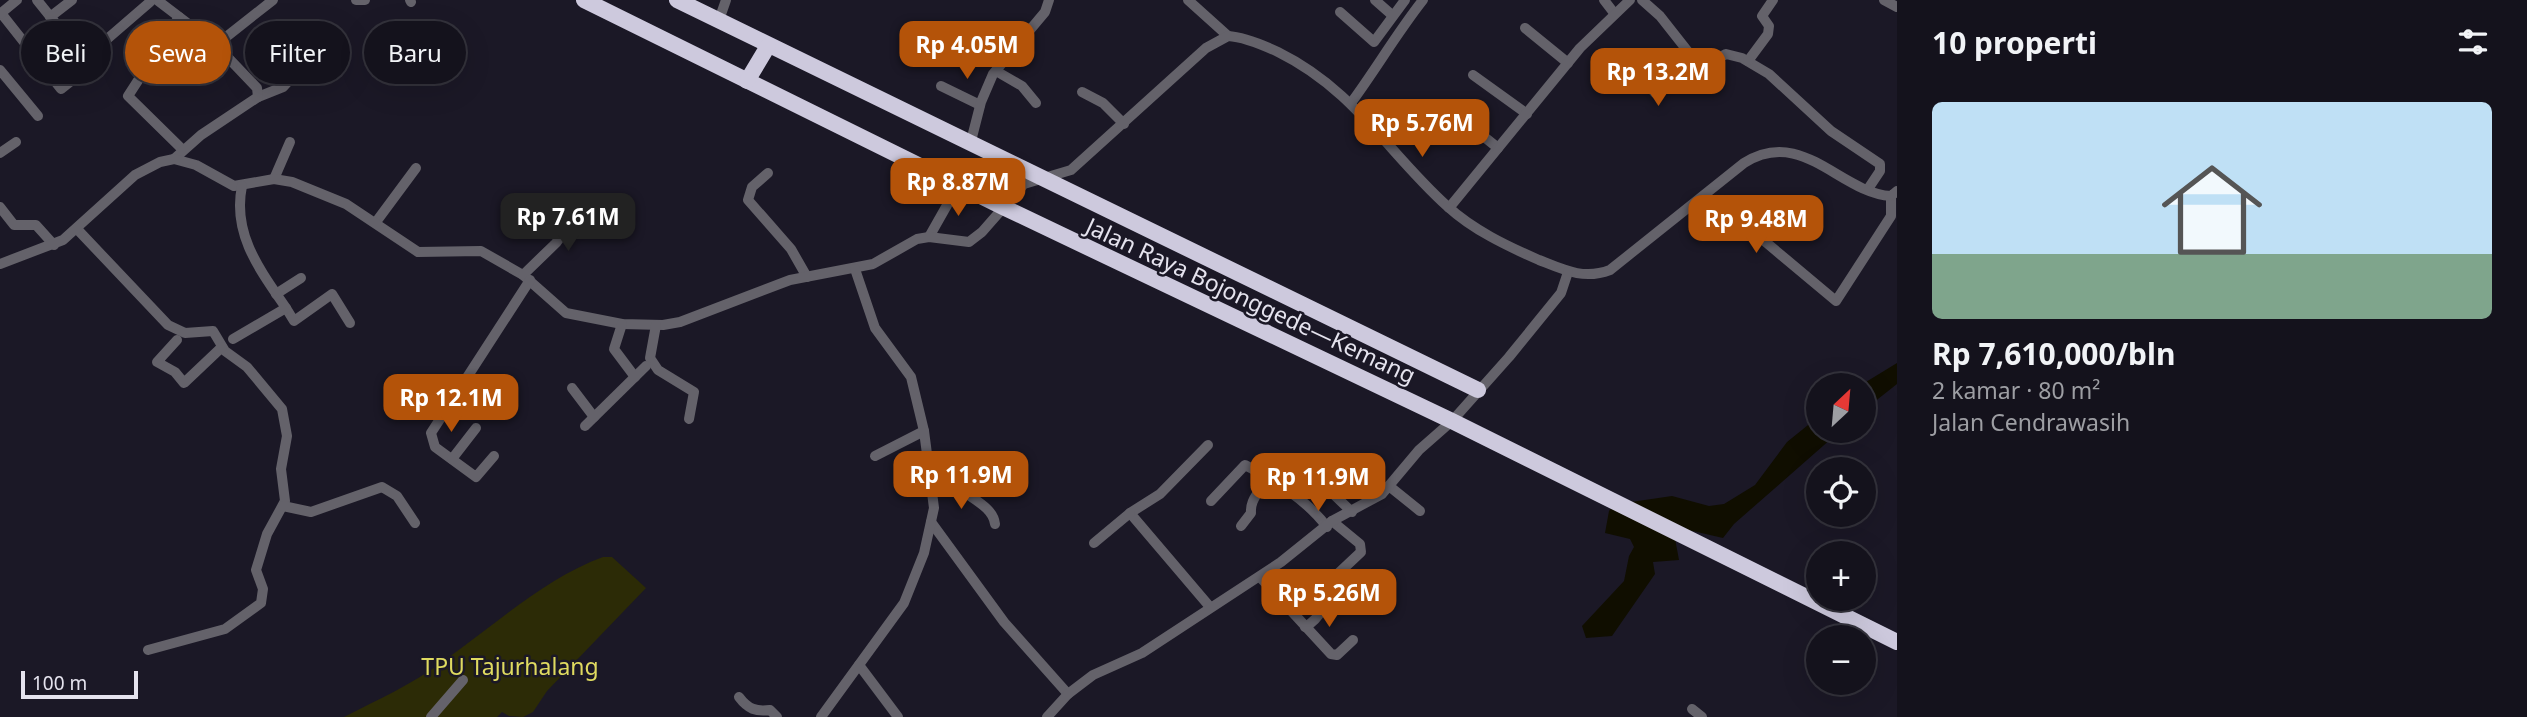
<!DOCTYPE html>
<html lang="id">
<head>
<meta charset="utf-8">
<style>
	body { margin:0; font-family:"Noto Sans",sans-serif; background:#212029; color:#f1f3f6; height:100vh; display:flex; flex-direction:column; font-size:26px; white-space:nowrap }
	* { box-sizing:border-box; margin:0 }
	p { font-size:23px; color:#9d9ea3 }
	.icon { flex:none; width:38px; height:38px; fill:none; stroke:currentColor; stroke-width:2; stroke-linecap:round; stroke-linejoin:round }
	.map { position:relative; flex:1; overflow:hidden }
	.panel { display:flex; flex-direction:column; background:#14121c; width:630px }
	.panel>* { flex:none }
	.top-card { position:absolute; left:21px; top:21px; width:665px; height:63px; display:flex; gap:14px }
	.needle { width:46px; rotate:26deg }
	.controls { position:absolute; left:1806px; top:373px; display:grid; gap:14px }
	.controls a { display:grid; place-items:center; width:70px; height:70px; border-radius:50%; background:#14121c; box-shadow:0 7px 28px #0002,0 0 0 2px #33323b; font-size:35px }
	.scale { position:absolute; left:21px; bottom:18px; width:117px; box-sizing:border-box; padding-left:7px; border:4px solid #e5e3ee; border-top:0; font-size:19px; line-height:24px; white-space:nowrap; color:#e5e3ee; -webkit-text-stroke:5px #1b1826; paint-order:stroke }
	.price { position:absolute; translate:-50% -60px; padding:0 16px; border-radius:14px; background:#b45309; color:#fff; font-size:23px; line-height:46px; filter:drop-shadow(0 2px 4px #0008) }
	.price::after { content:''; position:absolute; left:50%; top:42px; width:21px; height:16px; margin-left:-10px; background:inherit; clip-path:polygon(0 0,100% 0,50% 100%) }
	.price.on { background:#222; color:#fff }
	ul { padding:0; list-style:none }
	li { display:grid; align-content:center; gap:14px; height:371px; padding:0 35px }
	li span { display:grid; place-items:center; height:217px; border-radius:10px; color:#555 }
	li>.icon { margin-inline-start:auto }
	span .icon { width:126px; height:126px; fill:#fffc; stroke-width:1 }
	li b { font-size:30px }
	h2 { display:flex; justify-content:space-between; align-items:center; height:84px; padding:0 35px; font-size:30px }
	.chip { padding:0 24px; border-radius:32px; background:#14121c; box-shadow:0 7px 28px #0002,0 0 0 2px #33323b; font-size:24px; line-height:63px }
	.chip.on { background:#b45309; color:#fff }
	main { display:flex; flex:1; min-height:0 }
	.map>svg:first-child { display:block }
</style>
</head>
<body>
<main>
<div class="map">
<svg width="1897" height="717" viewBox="0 0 1897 717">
	<rect width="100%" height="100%" fill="#1b1826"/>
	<path fill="#2c2b06" d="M 603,557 L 612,557 L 646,588 L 547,691 L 533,712 L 523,717 L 509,716 L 502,712 L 497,717 L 344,717 C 377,700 413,684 442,662 C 494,626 543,579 603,557 Z"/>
	<g fill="#100e00">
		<polygon points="1897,363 1897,384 1864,410 1864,385 1861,385"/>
		<polygon points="1818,417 1818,430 1840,431 1734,524 1723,538 1671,526 1631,502 1672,496 1709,506 1724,504 1755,485 1787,442"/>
		<polygon points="1615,503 1674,533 1679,560 1653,562 1655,574 1612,636 1586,638 1582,626 1624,581 1629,556 1634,547 1630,539 1605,533 1609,511"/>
	</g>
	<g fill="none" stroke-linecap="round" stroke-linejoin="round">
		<g stroke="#64626a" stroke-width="10">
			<polyline points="157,0 216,45"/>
			<polyline points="356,0 365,0"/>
			<polyline points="410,0 411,2"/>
			<polyline points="1188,0 1228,36"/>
			<polyline points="1375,0 1392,15"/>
			<polyline points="1604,0 1614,13"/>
			<polyline points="1642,0 1660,16 1697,63 1703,66 1726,54 1742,58 1769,74 1831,131 1880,164 1880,171 1868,189"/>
			<polyline points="1884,0 1897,7"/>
			<polyline points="1340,12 1374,42 1405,0"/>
			<polyline points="1,13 61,89 90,66 37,0"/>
			<polyline points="0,14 17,0"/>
			<polyline points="50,17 72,0"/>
			<polyline points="179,17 128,96 183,150"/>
			<polyline points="719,20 726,0"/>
			<polyline points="1525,28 1568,63"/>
			<polyline points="84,59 150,2"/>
			<polyline points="1626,61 1655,93 1692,59"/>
			<polyline points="1748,61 1768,34 1769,26 1762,16 1773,0"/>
			<polyline points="0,70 38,116"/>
			<polyline points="996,71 1022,86 1036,103"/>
			<polyline points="1473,75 1527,114"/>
			<polyline points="941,86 980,105"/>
			<polyline points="1082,92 1103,103 1124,124"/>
			<polyline points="258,97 283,87 295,74"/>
			<path d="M 1351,103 C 1376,69 1397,33 1423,0"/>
			<polyline points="1472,127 1498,148"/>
			<polyline points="970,145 981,102 993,74 1045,12 1049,0"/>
			<polyline points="0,153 16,142"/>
			<polyline points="174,159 201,135 258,97 257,88 216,45 273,0"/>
			<polyline points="768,173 752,187 748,200 791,249 807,277"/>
			<polyline points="274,179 290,142"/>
			<polyline points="1691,206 1723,234 1731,234 1744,227 1750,229 1836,301 1891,216 1891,196"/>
			<polyline points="0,207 14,225 36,225 54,245"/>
			<polyline points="1449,208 1580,48 1630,0"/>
			<polyline points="376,222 416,168"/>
			<polyline points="77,229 168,325 185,333 213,331 225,351 247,367 282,409 287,436 281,469 285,501 267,534 256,570 263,589 261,603 225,629 148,650"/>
			<polyline points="929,237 959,184"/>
			<path d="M 0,264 L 63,240 L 135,175 L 160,162 L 174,159 L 196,165 L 234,186 L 274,179 L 292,182 L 346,204 L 418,252 L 481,251 L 523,275 L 566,313 L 622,324 L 663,325 L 680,322 L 790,280 L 873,264 L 917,239 L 929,237 L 969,242 L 982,232 L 1024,184 L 1071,170 L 1206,48 L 1228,36 C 1245,37 1263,45 1278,52 C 1355,90 1387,152 1447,206 C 1473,230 1507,246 1539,260 C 1564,270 1584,280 1610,270 L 1744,163 C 1802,126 1840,193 1891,196 L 1897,191"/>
			<polyline points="523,275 556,243 572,221 584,219 590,213"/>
			<polyline points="276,294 301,278"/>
			<polyline points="286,308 294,321 332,294 350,323"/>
			<polyline points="622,324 614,349 635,377"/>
			<polyline points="656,325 650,358 658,370 694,392 689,419"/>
			<path d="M 233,339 L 286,308 C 260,270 232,234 242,186"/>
			<polyline points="177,340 157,362 175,372 184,383 222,347"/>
			<polyline points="572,388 594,417"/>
			<polyline points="585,426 646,366"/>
			<polyline points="1208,445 1160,494 1130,513 1210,607"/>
			<polyline points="494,456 476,477 435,447 431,433 530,280"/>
			<polyline points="875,456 924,431"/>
			<polyline points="452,459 476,428"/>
			<polyline points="1302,464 1352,512"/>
			<polyline points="1389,486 1420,511"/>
			<path d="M 934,491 L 954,483 C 966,497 993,505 995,524"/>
			<path d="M 1211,501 L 1245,465 C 1274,480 1306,499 1327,527"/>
			<polyline points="283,506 311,512 382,487 397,496 415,523"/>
			<polyline points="931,522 1004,622 1068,694"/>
			<path d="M 1241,526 L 1251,513 C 1250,496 1263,492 1264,476"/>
			<polyline points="1094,543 1130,513"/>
			<polyline points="1260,577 1331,654 1337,655 1353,640"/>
			<polyline points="1328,583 1358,604 1373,610"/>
			<path d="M 1305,627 C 1323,617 1327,601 1327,584 L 1361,552 L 1360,544 L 1332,521"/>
			<polyline points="859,665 898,717"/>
			<path d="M 739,697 C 748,709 756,712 770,710 L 777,717"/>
			<polyline points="1692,709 1702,717"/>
			<polyline points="431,717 463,680"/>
			<polyline points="821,717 904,603 924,553 934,508 924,431 911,377 875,328 855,269"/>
			<polyline points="1047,717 1068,694 1093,675 1142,653 1281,562 1332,521 1382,494 1419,450 1452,421 1509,357 1561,293 1568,272"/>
		</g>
		<g stroke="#cdc9dd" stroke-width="16">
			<polyline points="584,0 1003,207 1452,421 1897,642"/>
			<polyline points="677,0 1478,390"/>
			<polyline points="747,81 768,46"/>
		</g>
	</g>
	<g text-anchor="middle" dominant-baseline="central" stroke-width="5" stroke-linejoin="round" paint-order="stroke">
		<g font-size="23" fill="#e5e3ee" stroke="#1b1826">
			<text transform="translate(1251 300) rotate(25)">Jalan Raya Bojonggede—Kemang</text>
		</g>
		<g font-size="23" fill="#dfda60" stroke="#1b1826">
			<text x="510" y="666">TPU Tajurhalang</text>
		</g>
	</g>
</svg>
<div class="controls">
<a><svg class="needle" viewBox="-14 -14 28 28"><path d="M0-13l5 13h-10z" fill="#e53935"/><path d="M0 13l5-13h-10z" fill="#9d9ea3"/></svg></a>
<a><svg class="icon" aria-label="locate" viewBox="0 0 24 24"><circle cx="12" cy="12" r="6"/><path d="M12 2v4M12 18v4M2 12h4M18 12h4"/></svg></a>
<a>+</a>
<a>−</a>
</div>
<div class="scale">100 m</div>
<b class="price" style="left:967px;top:81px">Rp 4.05M</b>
<b class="price" style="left:1658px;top:108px">Rp 13.2M</b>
<b class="price" style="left:1422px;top:159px">Rp 5.76M</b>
<b class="price" style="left:958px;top:218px">Rp 8.87M</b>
<b class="price on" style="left:568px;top:253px">Rp 7.61M</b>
<b class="price" style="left:1756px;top:255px">Rp 9.48M</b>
<b class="price" style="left:451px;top:434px">Rp 12.1M</b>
<b class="price" style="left:961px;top:511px">Rp 11.9M</b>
<b class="price" style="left:1318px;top:513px">Rp 11.9M</b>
<b class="price" style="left:1329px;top:629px">Rp 5.26M</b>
<div class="top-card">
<a class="chip">Beli</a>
<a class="chip on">Sewa</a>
<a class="chip">Filter</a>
<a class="chip">Baru</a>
</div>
</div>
<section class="panel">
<h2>10 properti<svg class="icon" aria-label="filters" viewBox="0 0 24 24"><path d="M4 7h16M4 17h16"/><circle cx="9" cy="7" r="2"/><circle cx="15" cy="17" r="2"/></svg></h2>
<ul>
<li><span style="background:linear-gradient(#bfe0f5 70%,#7fa58c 0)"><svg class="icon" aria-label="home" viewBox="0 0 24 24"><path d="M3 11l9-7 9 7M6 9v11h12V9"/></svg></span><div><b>Rp 7,610,000/bln</b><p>2 kamar · 80 m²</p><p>Jalan Cendrawasih</p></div></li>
</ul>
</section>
</main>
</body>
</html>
